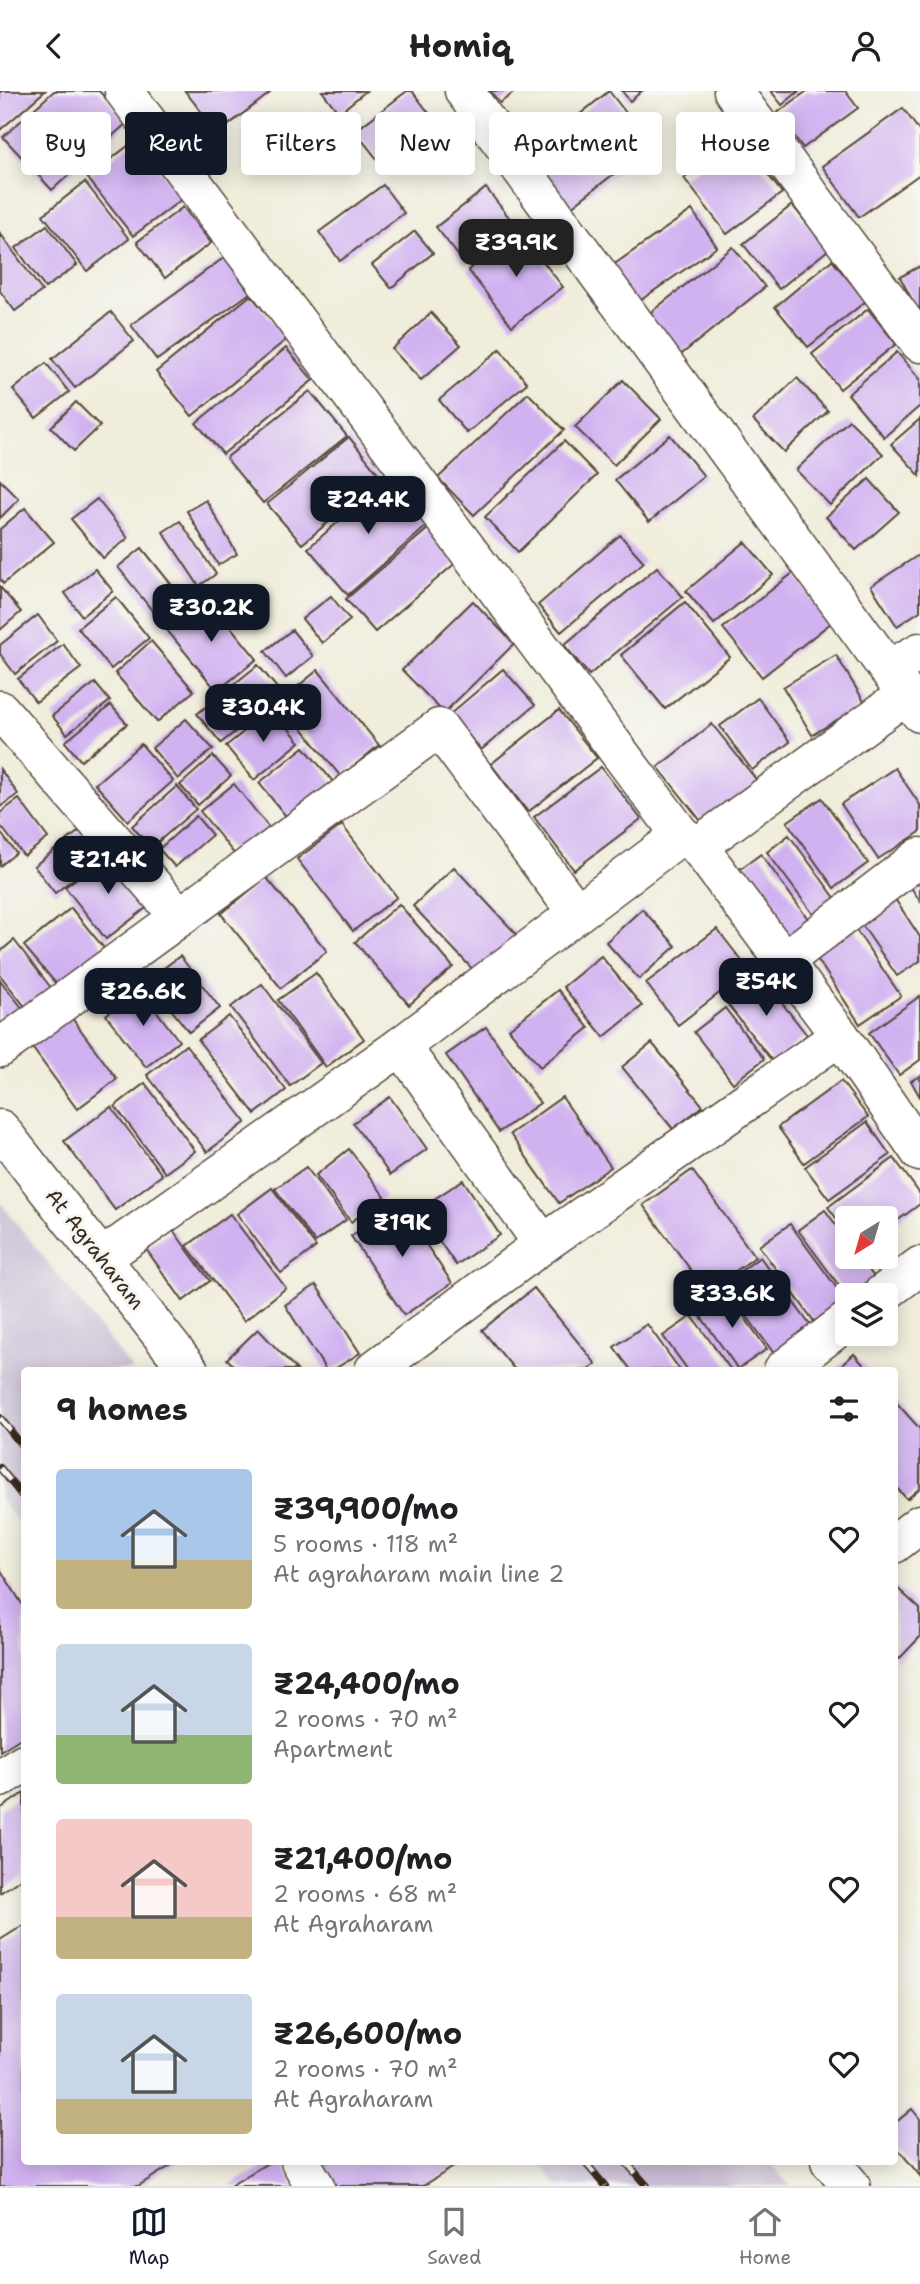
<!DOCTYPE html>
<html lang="en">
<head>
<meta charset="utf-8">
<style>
	body { margin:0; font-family:"Shantell Sans",sans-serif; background:#f6f6f6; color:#202124; height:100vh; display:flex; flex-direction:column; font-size:26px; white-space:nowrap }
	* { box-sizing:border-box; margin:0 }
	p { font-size:23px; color:#757577 }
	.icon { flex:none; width:38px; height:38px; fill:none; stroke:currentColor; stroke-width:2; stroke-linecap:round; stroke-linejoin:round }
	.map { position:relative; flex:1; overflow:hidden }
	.details { position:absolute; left:21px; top:1276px; width:877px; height:798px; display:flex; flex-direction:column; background:#fff; border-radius:7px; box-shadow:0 4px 18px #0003 }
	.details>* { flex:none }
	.hud { position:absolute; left:21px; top:21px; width:878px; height:63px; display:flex; gap:14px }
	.needle { width:46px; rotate:217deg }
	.tools { position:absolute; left:835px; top:1115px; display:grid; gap:14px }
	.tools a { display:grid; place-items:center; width:63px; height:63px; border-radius:7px; background:#fff; box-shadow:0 4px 18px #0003; font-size:35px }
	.price { position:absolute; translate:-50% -60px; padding:0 16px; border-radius:14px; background:#111827; color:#fff; font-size:23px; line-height:46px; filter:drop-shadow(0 2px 4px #0008) }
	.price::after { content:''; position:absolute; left:50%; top:42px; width:21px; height:16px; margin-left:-10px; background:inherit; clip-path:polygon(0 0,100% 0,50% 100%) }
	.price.on { background:#222; color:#fff }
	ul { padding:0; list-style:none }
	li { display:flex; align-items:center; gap:21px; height:175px; padding:0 35px }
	li span { display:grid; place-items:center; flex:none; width:196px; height:140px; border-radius:7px; color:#555 }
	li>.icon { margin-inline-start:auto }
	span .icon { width:84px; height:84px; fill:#fffc; stroke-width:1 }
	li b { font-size:30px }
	h2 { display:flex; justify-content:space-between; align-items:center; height:84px; padding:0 35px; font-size:30px }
	.pill { padding:0 24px; border-radius:7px; background:#fff; box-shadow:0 4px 18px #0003; font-size:24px; line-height:63px }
	.pill.on { background:#111827; color:#fff }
	header { display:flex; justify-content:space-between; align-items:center; height:91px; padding:0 35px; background:#fff; font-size:32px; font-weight:700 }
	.menu { display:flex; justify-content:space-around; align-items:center; height:98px; border-top:2px solid #e0e0e0; background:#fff; font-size:19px; color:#757577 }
	.menu a { display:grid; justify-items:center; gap:4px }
	.menu .on { color:#111827 }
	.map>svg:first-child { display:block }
</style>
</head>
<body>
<header><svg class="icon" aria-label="back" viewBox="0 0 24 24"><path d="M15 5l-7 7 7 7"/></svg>Homiq<svg class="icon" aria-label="person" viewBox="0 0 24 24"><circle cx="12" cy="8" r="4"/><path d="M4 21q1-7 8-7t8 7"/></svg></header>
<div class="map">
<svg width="920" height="2095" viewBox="0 0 920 2095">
	<rect width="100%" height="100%" fill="#f6f6f2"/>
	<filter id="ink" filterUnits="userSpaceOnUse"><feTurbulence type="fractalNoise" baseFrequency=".0143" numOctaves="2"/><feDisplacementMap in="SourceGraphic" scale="14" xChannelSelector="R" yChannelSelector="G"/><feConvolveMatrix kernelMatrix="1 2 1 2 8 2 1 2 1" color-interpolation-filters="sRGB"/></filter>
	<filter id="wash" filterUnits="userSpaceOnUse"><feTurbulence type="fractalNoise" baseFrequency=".00686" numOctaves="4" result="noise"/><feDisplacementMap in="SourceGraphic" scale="28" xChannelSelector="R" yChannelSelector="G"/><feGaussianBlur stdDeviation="1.57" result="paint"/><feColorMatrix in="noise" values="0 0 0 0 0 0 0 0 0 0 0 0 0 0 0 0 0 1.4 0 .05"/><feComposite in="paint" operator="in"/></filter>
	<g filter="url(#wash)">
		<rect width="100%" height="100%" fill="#f0eddb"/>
		<g fill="#cabfd6">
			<polygon points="0,1111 133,1279 24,1279 24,1438 0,1408"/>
			<polygon points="538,2070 769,2070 790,2095 558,2095"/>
		</g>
		<g id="blocks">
			<g fill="#d1b2f1">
				<polygon points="0,0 45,0 0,39"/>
				<polygon points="54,0 99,0 128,31 52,99 3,46"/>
				<polygon points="185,0 269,0 270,2 218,42"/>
				<polygon points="322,0 366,0 339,22"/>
				<polygon points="407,0 412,0 439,35 385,78 355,40"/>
				<polygon points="490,0 516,0 500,12"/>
				<polygon points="609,0 651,54 571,116 529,64"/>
				<polygon points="622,0 642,0 630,10"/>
				<polygon points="771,0 799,0 782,14"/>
				<polygon points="807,0 845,0 858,17 803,57 777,22"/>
				<polygon points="903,17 920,41 920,83 859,126 822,75"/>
				<polygon points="739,46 782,102 727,143 684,87"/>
				<polygon points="136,49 182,108 133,145 87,86"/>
				<polygon points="85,91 129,148 87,180 43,124"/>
				<polygon points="383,94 404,122 340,170 319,141"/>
				<polygon points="486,97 515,134 465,173 436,136"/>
				<polygon points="792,114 828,159 779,198 743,153"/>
				<polygon points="183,116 211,152 165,187 137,151"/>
				<polygon points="692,119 717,156 632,215 606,179"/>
				<polygon points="47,134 77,174 45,197 16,157"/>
				<polygon points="415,140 433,162 391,197 372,174"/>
				<polygon points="519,140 563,196 512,235 468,179"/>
				<polygon points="0,142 42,200 15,220 0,200"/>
				<polygon points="733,156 765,196 678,266 645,226"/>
				<polygon points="225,166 250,202 157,269 131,234"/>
				<polygon points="832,169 866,210 808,256 775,216"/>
				<polygon points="920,175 920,224 900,186"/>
				<polygon points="251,204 287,248 192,325 156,281"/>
				<polygon points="868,218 896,253 840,298 812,263"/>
				<polygon points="111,221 134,250 75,297 52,268"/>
				<polygon points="431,222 461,254 421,289 392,258"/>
				<polygon points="286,257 313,289 223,363 196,332"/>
				<polygon points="500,258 527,292 467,342 439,309"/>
				<polygon points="897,261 920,288 920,315 884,346 848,303"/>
				<polygon points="46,272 69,301 36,327 13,299"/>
				<polygon points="797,287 828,320 784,361 753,329"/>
				<polygon points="623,289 661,328 614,374 575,336"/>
				<polygon points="310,300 347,345 263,412 226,367"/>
				<polygon points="528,302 564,339 474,424 438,387"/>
				<polygon points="76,311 100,335 74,360 51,336"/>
				<polygon points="920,328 920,385 891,353"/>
				<polygon points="849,329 883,363 830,414 796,379"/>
				<polygon points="670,344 704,385 649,431 615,389"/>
				<polygon points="349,346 382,387 302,453 267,413"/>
				<polygon points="564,350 597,384 518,461 485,426"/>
				<polygon points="389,387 429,433 348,504 308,457"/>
				<polygon points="869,388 899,421 856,459 826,426"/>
				<polygon points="0,389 19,408 0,427"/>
				<polygon points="97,408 128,447 103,467 71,428"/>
				<polygon points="206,409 237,463 218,474 187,420"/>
				<polygon points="25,417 54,451 3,493 0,488 0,438"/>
				<polygon points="180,430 216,483 199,495 163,441"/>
				<polygon points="430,436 459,469 375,541 346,508"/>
				<polygon points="620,444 644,471 561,541 538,514"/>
				<polygon points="745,451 773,484 714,533 686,500"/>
				<polygon points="142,457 183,508 158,527 118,476"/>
				<polygon points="920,463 920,520 897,535 871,495"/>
				<polygon points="657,476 683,506 589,584 564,554"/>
				<polygon points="95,478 113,500 82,525 65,502"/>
				<polygon points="793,482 832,531 762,586 723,537"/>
				<polygon points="0,496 21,521 0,539"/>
				<polygon points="331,505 350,529 322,552 302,528"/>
				<polygon points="116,506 149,547 111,578 78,537"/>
				<polygon points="206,506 257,568 217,600 166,538"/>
				<polygon points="473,510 514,553 444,622 402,579"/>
				<polygon points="685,511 730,566 665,618 621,564"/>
				<polygon points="38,524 57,550 15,583 0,563 0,554"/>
				<polygon points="292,539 313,565 286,587 265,560"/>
				<polygon points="151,550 194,600 157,631 115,582"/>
				<polygon points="63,553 81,577 36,611 18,588"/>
				<polygon points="836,564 865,612 812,644 783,596"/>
				<polygon points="258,574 282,603 221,652 197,623"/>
				<polygon points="503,578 535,614 481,659 450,623"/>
				<polygon points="318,579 379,654 341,686 280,610"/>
				<polygon points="95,592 110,610 67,643 52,625"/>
				<polygon points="758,607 790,651 752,679 720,635"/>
				<polygon points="111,614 127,633 81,670 65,651"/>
				<polygon points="272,618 300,651 254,689 226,655"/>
				<polygon points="559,619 597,667 528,721 491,673"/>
				<polygon points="186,628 213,658 178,688 152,657"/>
				<polygon points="712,633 759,692 705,735 658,676"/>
				<polygon points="141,653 173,690 128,730 95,693"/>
				<polygon points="304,656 335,693 289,729 259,692"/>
				<polygon points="213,665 231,685 198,714 180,694"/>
				<polygon points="601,676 641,728 574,779 534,726"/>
				<polygon points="895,677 920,714 920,741 878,768 841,713"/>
				<polygon points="0,678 18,703 0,716"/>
				<polygon points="234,693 270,738 236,765 200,720"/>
				<polygon points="177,695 196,718 151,757 132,735"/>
				<polygon points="822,707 868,772 834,797 787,731"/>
				<polygon points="19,708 48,747 24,765 0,734 0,722"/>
				<polygon points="196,725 212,744 175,776 159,758"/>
				<polygon points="87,734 108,761 55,802 34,775"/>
				<polygon points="342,734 397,806 353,840 297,768"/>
				<polygon points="0,741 16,762 0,775"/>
				<polygon points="789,744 841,815 819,831 767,761"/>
				<polygon points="110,762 150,814 106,848 65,796"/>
				<polygon points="761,763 813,835 785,855 733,783"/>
				<polygon points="454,776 519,846 478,884 413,815"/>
				<polygon points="266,786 327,860 281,897 221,823"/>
				<polygon points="920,787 920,810 910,795"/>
				<polygon points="891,802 920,846 920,870 897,885 856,825"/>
				<polygon points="399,813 453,876 409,914 355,851"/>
				<polygon points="71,817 104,857 58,895 24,855"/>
				<polygon points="642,818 676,855 639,888 606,851"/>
				<polygon points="854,836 901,905 860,933 814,863"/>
				<polygon points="717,838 749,879 678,934 646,892"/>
				<polygon points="14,849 52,898 27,918 0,884 0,861"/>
				<polygon points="180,865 220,917 189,941 148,889"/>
				<polygon points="601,865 642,915 604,946 563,896"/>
				<polygon points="316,882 364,948 326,976 278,909"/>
				<polygon points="759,883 807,944 773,971 725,910"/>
				<polygon points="0,889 23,918 2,935 0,932"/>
				<polygon points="262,893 321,972 290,995 231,916"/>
				<polygon points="140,898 179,950 146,976 106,924"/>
				<polygon points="558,899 589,937 540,976 509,938"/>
				<polygon points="920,905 920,969 899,984 869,942"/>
				<polygon points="63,915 117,988 77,1018 23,944"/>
				<polygon points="725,917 764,968 733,992 694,941"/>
				<polygon points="229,925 286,999 255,1023 198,949"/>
				<polygon points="486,936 540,1012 499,1041 446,964"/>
				<polygon points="652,952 703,1015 673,1038 622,976"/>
				<polygon points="186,954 246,1031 207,1061 147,984"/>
				<polygon points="920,985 920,1006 911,990"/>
				<polygon points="841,990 868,1026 804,1072 778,1036"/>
				<polygon points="145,992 195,1060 165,1082 115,1015"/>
				<polygon points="390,1006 427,1058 390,1084 353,1032"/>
				<polygon points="562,1006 611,1076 559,1112 510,1043"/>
				<polygon points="111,1016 162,1084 115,1119 64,1050"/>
				<polygon points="867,1031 890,1064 829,1108 805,1076"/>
				<polygon points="349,1058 385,1106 351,1131 316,1084"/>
				<polygon points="894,1067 920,1103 920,1113 886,1138 886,1127 847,1127 847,1142 828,1116"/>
				<polygon points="306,1076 346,1129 315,1151 275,1098"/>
				<polygon points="692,1079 755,1166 707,1201 643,1114"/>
				<polygon points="463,1089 500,1144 456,1174 418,1119"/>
				<polygon points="272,1097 316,1156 281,1182 237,1123"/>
				<polygon points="399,1113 452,1192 404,1224 351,1145"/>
				<polygon points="825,1119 847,1149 847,1166 859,1166 877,1190 857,1204 846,1204 798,1139"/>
				<polygon points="230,1123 286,1197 244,1230 187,1155"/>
				<polygon points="790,1133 847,1211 816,1233 759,1155"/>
				<polygon points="173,1139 210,1190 183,1210 146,1158"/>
				<polygon points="760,1166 813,1238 776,1265 723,1193"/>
				<polygon points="316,1194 360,1262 333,1279 326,1279 285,1214"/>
				<polygon points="534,1197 596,1273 588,1279 515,1279 482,1239"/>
				<polygon points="725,1199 767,1258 738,1278 697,1220"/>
				<polygon points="692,1225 731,1279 688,1279 663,1245"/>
				<polygon points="647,1233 680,1279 631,1279 614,1256"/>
				<polygon points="258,1238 297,1279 238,1279 227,1268"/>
				<polygon points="854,1263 868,1279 836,1279"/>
				<polygon points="894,1309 920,1338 920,1397 907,1408 894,1394"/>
				<polygon points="0,1478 24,1516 24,1645 0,1660"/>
				<polygon points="894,1494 920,1518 920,1546 896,1571"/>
				<polygon points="24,1702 24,1786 0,1802 0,1718"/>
				<polygon points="24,1834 24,2070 178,2070 138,2095 0,2095 0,1849"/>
				<polygon points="912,2018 920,2028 920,2085 894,2053 894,2033"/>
				<polygon points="271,2070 280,2070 295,2095 230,2095"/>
				<polygon points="321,2070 463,2070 423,2095 336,2095"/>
			</g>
		</g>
	</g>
	<g filter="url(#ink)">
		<use href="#blocks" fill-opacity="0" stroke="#56473a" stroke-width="2"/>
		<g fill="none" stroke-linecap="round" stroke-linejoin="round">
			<defs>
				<g id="minor">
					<polyline points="124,0 681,744 698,755 840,945 920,1061"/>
					<polyline points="464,0 920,622"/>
					<polyline points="733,0 920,252"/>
					<polyline points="889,578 920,561"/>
					<polyline points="0,619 179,825"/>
					<polyline points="698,755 907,603"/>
					<polyline points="784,870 920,766"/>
					<polyline points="401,955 543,1153"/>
					<polyline points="0,957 439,637 577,822"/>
					<polyline points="0,1038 189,1279"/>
					<polyline points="103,1166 401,955 681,744"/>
					<polyline points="881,1204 920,1175"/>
					<polyline points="374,1279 543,1153 840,945"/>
					<polyline points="783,1279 847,1230"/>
					<polyline points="894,1453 920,1433"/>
					<polyline points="0,1687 24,1672"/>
					<polyline points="300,2070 315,2095"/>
					<polyline points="830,2070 851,2095"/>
				</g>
			</defs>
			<use href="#minor" stroke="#56473a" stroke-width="41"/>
			<use href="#minor" stroke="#fff" stroke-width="38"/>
			<defs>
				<g id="rail">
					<polyline points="0,1327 24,1357"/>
					<polyline points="0,1377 24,1407"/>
					<polyline points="584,2070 605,2095"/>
					<polyline points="625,2070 647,2095"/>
				</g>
			</defs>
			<use href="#rail" stroke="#3b2a1e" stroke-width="8"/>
			<use href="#rail" stroke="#f6f6f2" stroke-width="5" stroke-dasharray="16" stroke-linecap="butt"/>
		</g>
	</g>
	<g text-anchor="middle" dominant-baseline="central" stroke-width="6" stroke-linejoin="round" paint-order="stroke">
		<g font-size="21" fill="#3b2a1e" stroke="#f6f6f2">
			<text transform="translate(95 1158) rotate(52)">At Agraharam</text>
		</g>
	</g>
</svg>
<div class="tools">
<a><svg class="needle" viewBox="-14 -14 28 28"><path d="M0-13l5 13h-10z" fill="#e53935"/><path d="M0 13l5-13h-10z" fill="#757577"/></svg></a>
<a><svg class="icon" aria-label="layers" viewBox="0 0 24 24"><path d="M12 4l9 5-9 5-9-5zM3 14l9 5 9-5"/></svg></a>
</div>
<b class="price on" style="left:516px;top:188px">₹39.9K</b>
<b class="price" style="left:368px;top:445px">₹24.4K</b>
<b class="price" style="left:211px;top:553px">₹30.2K</b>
<b class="price" style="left:263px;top:653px">₹30.4K</b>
<b class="price" style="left:108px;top:805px">₹21.4K</b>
<b class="price" style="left:766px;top:927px">₹54K</b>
<b class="price" style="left:143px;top:937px">₹26.6K</b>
<b class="price" style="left:402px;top:1168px">₹19K</b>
<b class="price" style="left:732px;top:1239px">₹33.6K</b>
<div class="hud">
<a class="pill">Buy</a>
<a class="pill on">Rent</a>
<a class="pill">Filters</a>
<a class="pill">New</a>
<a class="pill">Apartment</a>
<a class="pill">House</a>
</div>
<section class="details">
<h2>9 homes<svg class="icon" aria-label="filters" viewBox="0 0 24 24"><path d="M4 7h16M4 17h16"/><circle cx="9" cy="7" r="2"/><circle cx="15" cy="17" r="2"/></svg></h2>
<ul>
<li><span style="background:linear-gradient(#a9c7e8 65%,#c2b280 0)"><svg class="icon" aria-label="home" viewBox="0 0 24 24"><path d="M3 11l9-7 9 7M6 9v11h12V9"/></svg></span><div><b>₹39,900/mo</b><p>5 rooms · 118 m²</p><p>At agraharam main line 2</p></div><svg class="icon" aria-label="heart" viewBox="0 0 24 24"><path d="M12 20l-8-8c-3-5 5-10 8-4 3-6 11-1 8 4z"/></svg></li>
<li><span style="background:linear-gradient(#c9d6e8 65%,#8fb573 0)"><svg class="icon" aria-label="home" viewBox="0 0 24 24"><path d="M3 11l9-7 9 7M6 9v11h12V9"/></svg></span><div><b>₹24,400/mo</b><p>2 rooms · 70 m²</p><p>Apartment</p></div><svg class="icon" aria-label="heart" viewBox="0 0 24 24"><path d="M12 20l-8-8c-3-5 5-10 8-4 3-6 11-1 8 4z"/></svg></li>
<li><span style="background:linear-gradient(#f6c9c9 70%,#c2b280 0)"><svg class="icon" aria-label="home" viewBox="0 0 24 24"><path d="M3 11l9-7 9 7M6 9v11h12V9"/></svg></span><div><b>₹21,400/mo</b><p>2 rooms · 68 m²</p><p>At Agraharam</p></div><svg class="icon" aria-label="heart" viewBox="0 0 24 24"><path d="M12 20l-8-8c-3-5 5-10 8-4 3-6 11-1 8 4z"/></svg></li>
<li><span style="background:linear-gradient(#c9d6e8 75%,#c2b280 0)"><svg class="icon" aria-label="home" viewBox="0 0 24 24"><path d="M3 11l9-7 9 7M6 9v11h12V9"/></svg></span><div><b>₹26,600/mo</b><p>2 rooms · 70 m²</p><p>At Agraharam</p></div><svg class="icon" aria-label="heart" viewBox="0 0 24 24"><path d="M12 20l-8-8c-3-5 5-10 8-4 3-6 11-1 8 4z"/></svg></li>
</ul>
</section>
</div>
<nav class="menu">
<a class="on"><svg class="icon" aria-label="map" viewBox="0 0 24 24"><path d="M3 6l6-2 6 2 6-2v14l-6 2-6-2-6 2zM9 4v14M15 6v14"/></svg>Map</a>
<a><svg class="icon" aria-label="saved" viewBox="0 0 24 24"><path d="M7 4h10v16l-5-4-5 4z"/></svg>Saved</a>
<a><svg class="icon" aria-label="home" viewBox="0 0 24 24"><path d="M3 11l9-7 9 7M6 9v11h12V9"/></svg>Home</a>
</nav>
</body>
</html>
